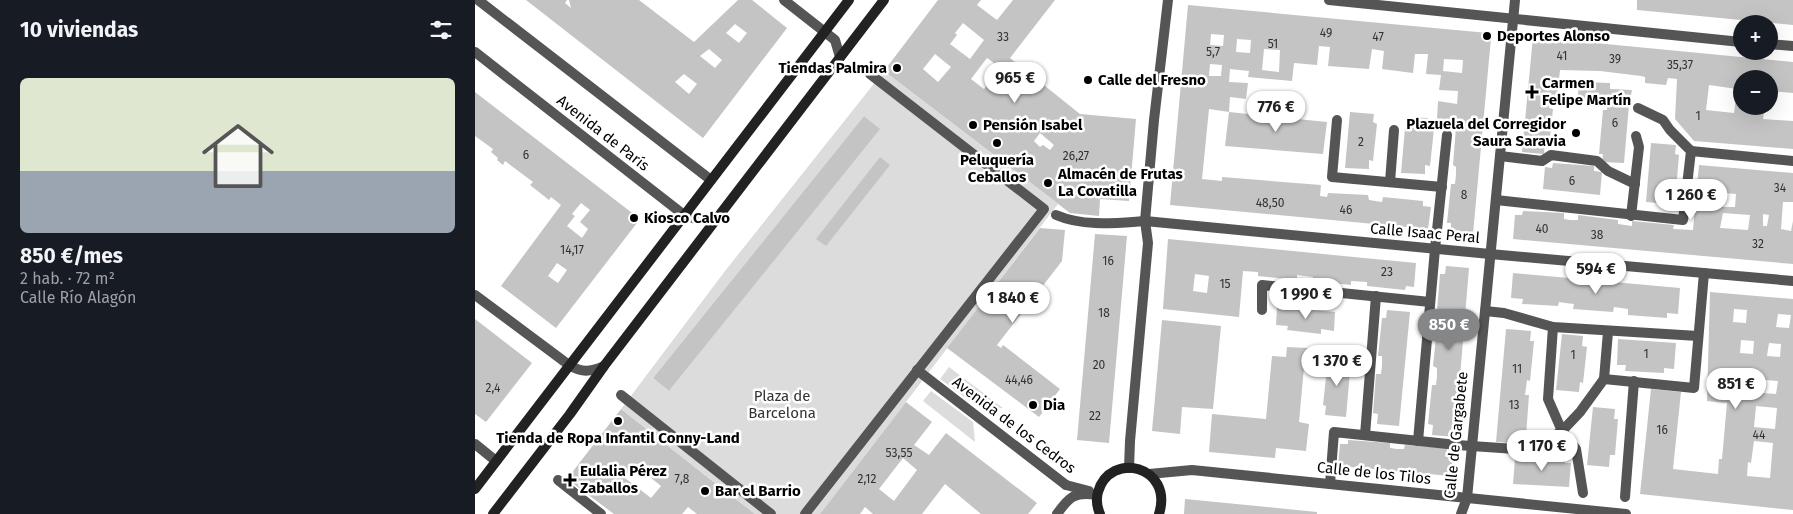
<!DOCTYPE html>
<html lang="es">
<head>
<meta charset="utf-8">
<style>
	body { margin:0; font-family:"Fira Sans",sans-serif; background:#20242c; color:#f1f3f6; height:100vh; display:flex; flex-direction:column; font-size:19px; white-space:nowrap }
	* { box-sizing:border-box; margin:0 }
	p { font-size:16px; color:#9ea1a6 }
	.icon { flex:none; width:28px; height:28px; fill:none; stroke:currentColor; stroke-width:2; stroke-linecap:round; stroke-linejoin:round }
	.map { position:relative; flex:1; overflow:hidden }
	.sheet { display:flex; flex-direction:column; background:#171b24; width:475px }
	.sheet>* { flex:none }
	.tools { position:absolute; left:1258px; top:15px; display:grid; gap:10px }
	.tools a { display:grid; place-items:center; width:45px; height:45px; border-radius:50%; background:#171b24; box-shadow:0 5px 20px #0002; font-size:25px }
	.price { position:absolute; translate:-50% -42px; padding:0 11px; border-radius:18px; background:#fff; color:#222; font-size:16px; line-height:32px; filter:drop-shadow(0 1px 2px #0008) }
	.price::after { content:''; position:absolute; left:50%; top:30px; width:15px; height:11px; margin-left:-8px; background:inherit; clip-path:polygon(0 0,100% 0,50% 100%) }
	.price.active { background:#858687; color:#fff }
	ul { padding:0; list-style:none }
	li { display:grid; align-content:center; gap:10px; height:265px; padding:0 20px }
	li+li { border-top:1px solid #363941 }
	li span { display:grid; place-items:center; height:155px; border-radius:8px; color:#555 }
	li>.icon { margin-inline-start:auto }
	span .icon { width:90px; height:90px; fill:#fffc; stroke-width:1 }
	li b { font-size:21px }
	h2 { display:flex; justify-content:space-between; align-items:center; height:60px; padding:0 20px; font-size:21px }
	main { display:flex; flex:1; min-height:0 }
	.map>svg:first-child { display:block }
</style>
</head>
<body>
<main>
<section class="sheet">
<h2>10 viviendas<svg class="icon" aria-label="filters" viewBox="0 0 24 24"><path d="M4 7h16M4 17h16"/><circle cx="9" cy="7" r="2"/><circle cx="15" cy="17" r="2"/></svg></h2>
<ul>
<li><span style="background:linear-gradient(#dfe7d0 60%,#9aa5b1 0)"><svg class="icon" aria-label="home" viewBox="0 0 24 24"><path d="M3 11l9-7 9 7M6 9v11h12V9"/></svg></span><div><b>850 €/mes</b><p>2 hab. · 72 m²</p><p>Calle Río Alagón</p></div></li>
</ul>
</section>
<div class="map">
<svg width="1318" height="514" viewBox="0 0 1318 514">
	<rect width="100%" height="100%" fill="#fff"/>
	<g fill="#dcdcdc" fill-rule="evenodd">
		<path d="M 409,71 L 583,204 L 345,514 L 280,514 L 146,409 L 250,271 ZM 389,116 L 404,129 L 194,391 L 178,378 Z"/>
		<polygon points="474,367 528,408 507,410 465,379"/>
		<polygon points="456,391 498,422 500,442 448,401"/>
	</g>
	<g fill="#c4c4c4" fill-rule="evenodd">
		<path d="M 51,0 L 92,0 L 90,3 L 96,8 L 94,0 L 164,0 L 219,42 L 263,0 L 277,0 L 312,28 L 228,138 ZM 260,24 L 272,33 L 264,43 L 251,33 ZM 234,49 L 247,60 L 240,68 L 225,56 ZM 209,74 L 222,84 L 214,94 L 200,82 Z"/>
		<path d="M 463,0 L 506,0 L 502,5 L 522,20 L 538,0 L 580,0 L 535,58 L 605,114 L 661,119 L 654,201 L 625,199 L 624,216 L 595,213 L 409,71 ZM 488,23 L 509,40 L 495,59 L 475,44 L 482,35 L 480,33 ZM 460,54 L 476,67 L 463,82 L 448,69 ZM 512,58 L 526,68 L 509,89 L 496,79 ZM 565,133 L 579,145 L 575,150 L 568,145 L 565,147 L 559,141 Z"/>
		<polygon points="1162,0 1318,0 1318,25 1162,10"/>
		<path d="M 713,5 L 1013,33 L 1016,38 L 998,234 L 976,232 L 976,223 L 972,223 L 976,184 L 980,184 L 981,175 L 981,167 L 978,165 L 981,127 L 985,128 L 986,121 L 962,119 L 963,101 L 982,104 L 983,91 L 964,90 L 966,75 L 951,74 L 953,54 L 940,54 L 938,73 L 907,69 L 909,51 L 897,49 L 894,69 L 853,66 L 855,47 L 844,46 L 842,65 L 819,63 L 817,81 L 773,77 L 774,71 L 755,69 L 754,82 L 773,83 L 771,99 L 755,97 L 754,112 L 734,109 L 727,179 L 747,181 L 747,177 L 846,185 L 845,196 L 852,197 L 853,193 L 893,195 L 894,200 L 907,202 L 908,197 L 948,201 L 948,206 L 956,207 L 953,229 L 695,205 ZM 736,34 L 749,35 L 748,46 L 735,45 ZM 762,39 L 776,40 L 775,53 L 761,52 ZM 789,49 L 805,50 L 804,72 L 787,70 ZM 969,59 L 988,60 L 987,73 L 968,71 ZM 735,64 L 747,65 L 746,76 L 734,76 Z"/>
		<path d="M 1058,37 L 1318,62 L 1318,93 L 1294,91 L 1294,79 L 1266,79 L 1266,106 L 1290,106 L 1288,119 L 1318,121 L 1318,149 L 1219,141 L 1200,119 L 1202,79 L 1193,78 L 1191,85 L 1170,83 L 1170,77 L 1166,76 L 1125,71 L 1085,70 L 1082,99 L 1075,99 L 1074,108 L 1078,109 L 1074,145 L 1070,144 L 1069,154 L 1047,152 ZM 1234,85 L 1262,89 L 1259,113 L 1231,110 Z"/>
		<polygon points="1108,82 1135,83 1135,89 1157,90 1154,105 1149,163 1127,162 1128,154 1124,154 1128,110 1132,110 1132,104 1102,101 1104,86 1107,87"/>
		<path d="M 0,92 L 165,219 L 81,328 L 26,286 L 86,205 L 76,197 L 74,200 L 55,185 L 58,182 L 30,161 L 28,165 L 22,160 L 23,158 L 16,152 L 18,149 L 0,136 ZM 106,203 L 115,210 L 105,222 L 113,229 L 107,238 L 92,226 L 100,216 L 97,214 ZM 82,263 L 92,270 L 83,283 L 73,276 Z"/>
		<polygon points="754,112 852,122 848,154 750,146"/>
		<polygon points="875,112 899,114 898,122 902,124 898,161 894,160 894,169 870,168"/>
		<polygon points="389,116 405,129 194,391 178,378"/>
		<polygon points="931,117 953,118 953,128 959,129 955,166 950,165 950,174 926,173"/>
		<polygon points="1176,143 1201,145 1200,154 1204,155 1201,191 1197,191 1195,204 1171,202"/>
		<polygon points="405,157 415,165 351,246 341,239"/>
		<polygon points="1078,163 1119,166 1119,171 1127,172 1125,195 1068,189 1070,167 1077,168"/>
		<path d="M 1224,165 L 1318,173 L 1318,202 L 1308,202 L 1306,229 L 1316,231 L 1318,221 L 1318,264 L 1038,239 L 1040,215 L 1047,215 L 1048,211 L 1089,213 L 1089,219 L 1095,220 L 1103,220 L 1103,215 L 1143,220 L 1143,224 L 1157,226 L 1157,221 L 1199,225 L 1198,229 L 1218,230 ZM 1250,193 L 1261,194 L 1260,207 L 1248,207 ZM 1248,213 L 1275,215 L 1273,230 L 1245,228 ZM 1288,214 L 1294,215 L 1292,226 L 1288,226 Z"/>
		<polygon points="565,228 590,230 587,261 522,345 526,348 528,345 585,389 564,417 472,348"/>
		<polygon points="620,234 652,236 634,443 602,440"/>
		<path d="M 693,239 L 941,263 L 939,287 L 931,286 L 930,290 L 892,286 L 892,282 L 876,281 L 876,285 L 838,281 L 838,277 L 822,275 L 822,280 L 783,276 L 783,272 L 768,271 L 764,317 L 688,309 ZM 720,274 L 734,276 L 732,293 L 718,291 Z"/>
		<polygon points="971,266 994,268 980,437 957,435 958,425 953,424 957,385 961,385 962,376 962,368 958,366 962,328 966,329 967,312 962,311 965,274 970,274"/>
		<polygon points="1038,273 1205,288 1203,314 1192,313 1192,318 1153,315 1153,309 1139,307 1138,312 1098,309 1099,304 1090,303 1084,302 1083,306 1047,304 1048,299 1036,298"/>
		<path d="M 1235,292 L 1318,299 L 1318,510 L 1165,494 L 1176,389 L 1206,392 L 1198,469 L 1243,474 L 1244,459 L 1247,459 L 1252,403 L 1232,401 ZM 1259,309 L 1272,310 L 1271,323 L 1258,322 ZM 1303,314 L 1316,315 L 1314,328 L 1301,327 ZM 1266,340 L 1279,341 L 1278,354 L 1265,353 ZM 1294,343 L 1306,344 L 1305,357 L 1292,356 ZM 1266,379 L 1279,380 L 1277,393 L 1264,392 ZM 1290,380 L 1303,381 L 1301,394 L 1288,393 ZM 1281,406 L 1302,408 L 1300,429 L 1279,427 ZM 1279,441 L 1298,443 L 1295,478 L 1272,476 L 1273,462 L 1276,463 Z"/>
		<polygon points="802,307 860,312 859,331 846,329 846,334 812,330 813,326 801,325"/>
		<polygon points="912,310 935,312 924,426 902,424 903,414 898,413 901,374 906,374 907,365 907,356 903,356 907,318 911,318"/>
		<polygon points="0,319 57,363 11,422 0,414"/>
		<polygon points="687,320 746,326 738,409 707,407 705,434 677,431"/>
		<polygon points="1031,329 1056,331 1055,341 1059,341 1055,381 1052,380 1050,395 1054,395 1051,436 1046,436 1045,444 1021,442"/>
		<polygon points="1087,334 1108,336 1107,346 1112,347 1108,383 1105,382 1104,392 1081,390"/>
		<polygon points="1143,339 1201,343 1199,369 1189,368 1189,373 1150,371 1151,365 1142,365"/>
		<polygon points="812,347 833,348 831,367 829,367 824,422 834,424 831,451 801,448 800,458 734,452 737,414 791,419 797,356 811,357"/>
		<polygon points="855,358 876,360 871,417 850,415 851,406 848,405 852,368 854,368"/>
		<path d="M 431,402 L 457,422 L 439,445 L 454,455 L 471,433 L 562,503 L 553,514 L 506,514 L 470,484 L 447,514 L 398,514 L 390,507 L 385,514 L 345,514 ZM 428,458 L 442,470 L 419,501 L 404,489 Z"/>
		<polygon points="1118,407 1140,409 1139,419 1143,419 1140,455 1135,455 1134,467 1112,465"/>
		<path d="M 146,409 L 249,490 L 280,514 L 222,514 L 213,507 L 207,514 L 139,514 L 92,479 ZM 160,465 L 186,486 L 176,498 L 150,478 Z"/>
		<polygon points="873,440 915,443 915,448 922,449 929,449 930,445 972,448 972,453 978,452 976,476 863,466 865,444 873,444"/>
		<polygon points="1048,456 1090,458 1090,463 1096,463 1094,487 1038,484 1040,459 1048,460"/>
		<polygon points="710,499 842,512 842,514 709,514"/>
	</g>
	<g fill="none" stroke-linecap="round" stroke-linejoin="round">
		<polyline stroke="#555" stroke-width="10" points="0,444 21,461"/>
		<g stroke="#555" stroke-width="10">
			<polyline points="3,0 236,180"/>
			<polyline points="862,120 857,177 967,187"/>
			<polyline points="1216,151 1318,161"/>
			<polyline points="1025,156 1067,161 1076,155 1122,161 1133,171 1160,184"/>
			<polyline points="915,182 919,130"/>
			<polyline points="1021,200 1208,220 1216,151 1195,130 1188,120 1163,108"/>
			<polyline points="1156,216 1164,147 1161,136"/>
			<polyline points="787,310 787,285 955,302"/>
			<polyline points="1010,311 1029,313 1078,327 1223,336"/>
			<polyline points="1078,327 1073,399 1087,431 1101,449 1108,493"/>
			<polyline points="1133,332 1129,379 1219,388 1229,273"/>
			<polyline points="442,370 591,485"/>
			<polyline points="146,395 296,514"/>
			<polyline points="890,435 901,296"/>
			<polyline points="943,441 960,249 972,135"/>
			<polyline points="83,480 126,514"/>
			<polyline points="855,484 859,432 982,445 1056,450 1087,431 1105,412 1129,379"/>
			<polyline points="1150,497 1159,381"/>
			<polyline points="330,514 569,209 395,74"/>
		</g>
		<g stroke="#555" stroke-width="10">
			<polyline points="309,0 360,40 365,57"/>
			<polyline points="854,0 1266,42"/>
			<polyline points="1294,44 1318,46"/>
			<polyline points="0,52 209,215 224,220 243,217"/>
			<path d="M 581,215 C 609,227 641,223 670,221 L 1015,254 L 1318,281"/>
			<path d="M 0,295 L 94,365 C 107,373 115,372 129,366"/>
			<polyline points="654,468 655,441 673,243 670,221 679,120 693,0"/>
			<polyline points="674,474 717,470 1151,514"/>
			<polyline points="591,485 614,491"/>
			<path d="M 582,514 C 594,497 600,491 622,495"/>
			<polyline points="986,514 992,498 1040,0"/>
		</g>
		<g stroke="#222" stroke-width="10">
			<polyline points="0,489 374,0"/>
			<polyline points="18,514 95,414 129,366 409,0"/>
			<path d="M 625,514 C 622,507 621,499 623,492 C 635,450 699,466 684,514"/>
		</g>
	</g>
	<g fill="#000" stroke="#fff" stroke-width="2">
		<circle cx="1012" cy="36" r="5"/>
		<circle cx="422" cy="68" r="5"/>
		<circle cx="613" cy="80" r="5"/>
		<path d="M1054.5 84.5h5v5h5v5h-5v5h-5v-5h-5v-5h5z"/>
		<circle cx="498" cy="125" r="5"/>
		<circle cx="1101" cy="133" r="5"/>
		<circle cx="522" cy="143" r="5"/>
		<circle cx="573" cy="183" r="5"/>
		<circle cx="159" cy="218" r="5"/>
		<circle cx="558" cy="405" r="5"/>
		<circle cx="143" cy="421" r="5"/>
		<path d="M92.5 472.5h5v5h5v5h-5v5h-5v-5h-5v-5h5z"/>
		<circle cx="230" cy="491" r="5"/>
	</g>
	<g text-anchor="middle" dominant-baseline="central" stroke-width="5" stroke-linejoin="round" paint-order="stroke">
		<g font-size="12" fill="#313131">
			<text x="851" y="33">49</text>
			<text x="528" y="37">33</text>
			<text x="903" y="37">47</text>
			<text x="798" y="44">51</text>
			<text x="738" y="52">5,7</text>
			<text x="1087" y="56">41</text>
			<text x="1140" y="59">39</text>
			<text x="1205" y="65">35,37</text>
			<text x="1223" y="116">1</text>
			<text x="1140" y="123">6</text>
			<text x="886" y="142">2</text>
			<text x="51" y="155">6</text>
			<text x="601" y="156">26,27</text>
			<text x="1097" y="181">6</text>
			<text x="1305" y="188">34</text>
			<text x="989" y="195">8</text>
			<text x="795" y="203">48,50</text>
			<text x="871" y="210">46</text>
			<text x="1067" y="229">40</text>
			<text x="1122" y="235">38</text>
			<text x="1283" y="244">32</text>
			<text x="97" y="250">14,17</text>
			<text x="633" y="261">16</text>
			<text x="912" y="272">23</text>
			<text x="750" y="284">15</text>
			<text x="629" y="313">18</text>
			<text x="1171" y="354">1</text>
			<text x="1098" y="355">1</text>
			<text x="624" y="365">20</text>
			<text x="1042" y="369">11</text>
			<text x="544" y="380">44,46</text>
			<text x="18" y="388">2,4</text>
			<text x="1039" y="405">13</text>
			<text x="620" y="416">22</text>
			<text x="1187" y="430">16</text>
			<text x="1284" y="435">44</text>
			<text x="424" y="453">53,55</text>
			<text x="207" y="479">7,8</text>
			<text x="392" y="479">2,12</text>
		</g>
		<g font-size="15" font-weight="bold" fill="#000" stroke="#fff" text-anchor="start">
			<text x="1022" y="36">Deportes Alonso</text>
			<text x="412" y="68" text-anchor="end">Tiendas Palmira</text>
			<text x="623" y="80">Calle del Fresno</text>
			<text x="1067" y="83">Carmen<tspan x="1067" dy="17">Felipe Martín</tspan></text>
			<text x="1091" y="124" text-anchor="end">Plazuela del Corregidor<tspan x="1091" dy="17">Saura Saravia</tspan></text>
			<text x="508" y="125">Pensión Isabel</text>
			<text x="522" y="160" text-anchor="middle">Peluquería<tspan x="522" dy="17">Ceballos</tspan></text>
			<text x="583" y="174">Almacén de Frutas<tspan x="583" dy="17">La Covatilla</tspan></text>
			<text x="169" y="218">Kiosco Calvo</text>
			<text x="568" y="405">Dia</text>
			<text x="143" y="438" text-anchor="middle">Tienda de Ropa Infantil Conny-Land</text>
			<text x="105" y="471">Eulalia Pérez<tspan x="105" dy="17">Zaballos</tspan></text>
			<text x="240" y="491">Bar el Barrio</text>
		</g>
		<g font-size="15" fill="#000" stroke="#fff">
			<text transform="translate(128 133) rotate(38)">Avenida de París</text>
			<text transform="translate(950 233) rotate(5)">Calle Isaac Peral</text>
			<text transform="translate(539 425) rotate(37)">Avenida de los Cedros</text>
			<text transform="translate(981 435) rotate(-84)">Calle de Gargabete</text>
			<text transform="translate(899 473) rotate(6)">Calle de los Tilos</text>
		</g>
		<g font-size="15" fill="#333" stroke="#fff">
			<text x="307" y="396">Plaza de<tspan x="307" dy="17">Barcelona</tspan></text>
		</g>
	</g>
</svg>
<div class="tools">
<a>+</a>
<a>−</a>
</div>
<b class="price" style="left:540px;top:104px">965 €</b>
<b class="price" style="left:801px;top:133px">776 €</b>
<b class="price" style="left:1216px;top:221px">1 260 €</b>
<b class="price" style="left:1121px;top:295px">594 €</b>
<b class="price" style="left:831px;top:320px">1 990 €</b>
<b class="price" style="left:538px;top:324px">1 840 €</b>
<b class="price active" style="left:974px;top:351px">850 €</b>
<b class="price" style="left:862px;top:387px">1 370 €</b>
<b class="price" style="left:1261px;top:410px">851 €</b>
<b class="price" style="left:1067px;top:472px">1 170 €</b>
</div>
</main>
</body>
</html>
